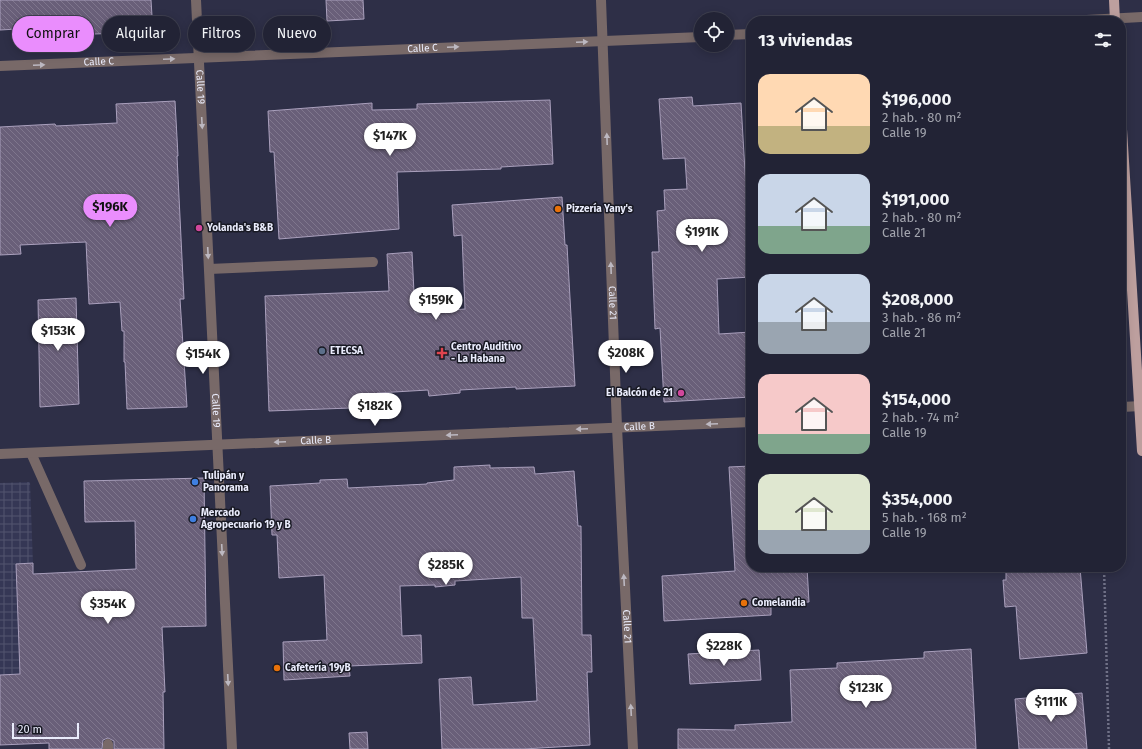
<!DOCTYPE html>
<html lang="es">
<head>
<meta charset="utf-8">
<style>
	body { margin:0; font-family:"Fira Sans",sans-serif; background:#2a2b3d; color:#f1f3f6; height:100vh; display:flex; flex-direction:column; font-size:15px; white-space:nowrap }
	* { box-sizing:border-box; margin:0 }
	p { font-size:13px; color:#a2a4ad }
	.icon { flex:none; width:22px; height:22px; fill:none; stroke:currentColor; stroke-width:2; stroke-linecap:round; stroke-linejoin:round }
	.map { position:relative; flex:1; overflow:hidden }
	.details { position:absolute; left:746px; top:16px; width:380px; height:556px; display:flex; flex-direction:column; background:#222335; border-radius:16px; box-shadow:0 2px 10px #0003,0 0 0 1px #3f4050 }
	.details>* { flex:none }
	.hud { position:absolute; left:12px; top:16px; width:380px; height:36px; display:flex; gap:8px }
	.tools { position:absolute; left:694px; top:12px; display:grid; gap:8px }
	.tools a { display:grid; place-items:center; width:40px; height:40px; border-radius:50%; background:#222335; box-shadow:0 2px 10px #0003,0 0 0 1px #3f4050; font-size:20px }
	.scale { position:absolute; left:12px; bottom:10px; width:67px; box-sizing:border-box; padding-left:4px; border:2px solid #eaecfc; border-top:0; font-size:11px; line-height:14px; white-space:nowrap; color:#eaecfc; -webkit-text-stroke:3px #181923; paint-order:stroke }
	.price { position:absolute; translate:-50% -34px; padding:0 9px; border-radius:14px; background:#fff; color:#222; font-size:13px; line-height:26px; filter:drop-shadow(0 1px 2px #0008) }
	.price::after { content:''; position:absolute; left:50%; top:24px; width:12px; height:9px; margin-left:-6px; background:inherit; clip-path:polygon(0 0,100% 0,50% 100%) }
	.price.active { background:#ea8dfd; color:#111 }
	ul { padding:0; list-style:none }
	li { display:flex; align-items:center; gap:12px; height:100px; padding:0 12px }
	li span { display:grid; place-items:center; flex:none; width:112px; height:80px; border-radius:12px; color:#555 }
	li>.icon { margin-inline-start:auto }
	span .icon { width:48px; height:48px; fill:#fffc; stroke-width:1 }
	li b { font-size:17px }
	h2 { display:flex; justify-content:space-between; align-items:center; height:48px; padding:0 12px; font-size:17px }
	.pill { padding:0 14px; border-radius:18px; background:#222335; box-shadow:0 2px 10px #0003,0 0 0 1px #3f4050; font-size:14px; line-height:36px }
	.pill.active { background:#ea8dfd; color:#111 }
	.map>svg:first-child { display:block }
</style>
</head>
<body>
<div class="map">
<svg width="1142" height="749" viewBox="0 0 1142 749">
	<defs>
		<pattern id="industrial-grid" width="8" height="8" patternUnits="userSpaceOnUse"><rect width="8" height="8" fill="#353755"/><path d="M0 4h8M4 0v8" fill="none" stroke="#52546e"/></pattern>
		<pattern id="building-back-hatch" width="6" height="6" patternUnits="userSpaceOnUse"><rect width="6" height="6" fill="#695f79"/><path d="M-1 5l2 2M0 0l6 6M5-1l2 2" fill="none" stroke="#7f768d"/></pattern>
	</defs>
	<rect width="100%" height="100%" fill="#2e2f47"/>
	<polygon fill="url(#industrial-grid)" points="30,482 38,703 0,705 0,483"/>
	<g fill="url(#building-back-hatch)" stroke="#aaa0bd">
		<polygon points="0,0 151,0 153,32 35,36 35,28 0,30"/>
		<polygon points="326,0 363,0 364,19 327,21"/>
		<polygon points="692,97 693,106 741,103 747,206 750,205 751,277 717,279 719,334 751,332 751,397 664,402 660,328 655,329 652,252 659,252 657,211 665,210 664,190 687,189 685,158 663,159 659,99"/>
		<polygon points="550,100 553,164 501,167 501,169 397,172 399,229 279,239 274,152 270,152 268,111 372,103 372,110 417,109 417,104"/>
		<polygon points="175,101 178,156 177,156 184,299 180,299 187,407 127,409 125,362 124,362 124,331 122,331 120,302 89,304 86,242 20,245 21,254 0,255 0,127 55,124 56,126 117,123 116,104"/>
		<polygon points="562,197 565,245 567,245 575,386 516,389 516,387 460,390 460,393 429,396 428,390 377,393 378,407 269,411 265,296 389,291 387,254 412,252 415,313 465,309 462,235 454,236 452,205"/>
		<polygon points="76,298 79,404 40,407 38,300"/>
		<polygon points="490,465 490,468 534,467 535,474 574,471 578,526 581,526 582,635 591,635 592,672 587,672 590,745 524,749 442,749 439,679 471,677 473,705 537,701 533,618 522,618 521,577 455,581 455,585 435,587 435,585 400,586 402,636 421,635 422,663 349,666 350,676 284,680 283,642 327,640 324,575 279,578 277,535 272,535 270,486 320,483 320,480 347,479 348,488 427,484 427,483 454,480 454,467"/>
		<polygon points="751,466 751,567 807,567 809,602 771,604 771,615 664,621 662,576 735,571 729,467"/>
		<polygon points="204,478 206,626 162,627 165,692 163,692 164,749 114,749 114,741 108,738 103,740 102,749 49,749 49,743 0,745 0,675 20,674 16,564 33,563 33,574 136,569 135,521 85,522 84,481"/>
		<polygon points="1006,567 1080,567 1087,653 1020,659 1016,606 1005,607 1003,580 1006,580"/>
		<polygon points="971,649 976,749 678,749 678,729 735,730 735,725 792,722 790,670 837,668 837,663 924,658 924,652"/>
		<polygon points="759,650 761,680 690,684 688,654"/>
		<polygon points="1082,693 1087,749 1019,749 1015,699"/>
		<polygon points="367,732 368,749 350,749 349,733"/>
	</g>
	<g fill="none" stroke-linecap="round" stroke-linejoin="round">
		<polyline stroke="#707187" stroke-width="2.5" stroke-dasharray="2 2" stroke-linecap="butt" points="1104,567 1109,749"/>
		<g stroke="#786968" stroke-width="10">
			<polyline points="209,269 373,262"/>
			<polyline points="31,453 81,565"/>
			<polyline points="108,744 108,749"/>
		</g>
		<g stroke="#786968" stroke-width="10">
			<path id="s1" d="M 196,0 L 232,749"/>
			<path id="s2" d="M 601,0 L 617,427 L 633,749"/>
			<polyline points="1068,21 1142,17"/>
			<polyline points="727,35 751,34"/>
			<path id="s3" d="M 0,66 L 701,37"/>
			<polyline points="1121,407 1142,406"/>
			<path id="s4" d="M 0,454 L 751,422"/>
		</g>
		<g stroke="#bd9f9e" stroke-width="10">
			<polyline points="1114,0 1115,21"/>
			<polyline points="1121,113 1142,451"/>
		</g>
	</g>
	<defs><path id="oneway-solid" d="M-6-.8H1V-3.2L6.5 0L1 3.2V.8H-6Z"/></defs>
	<g fill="#bcb8c1">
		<use href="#oneway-solid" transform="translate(582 42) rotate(-2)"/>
		<use href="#oneway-solid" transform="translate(453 47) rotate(-2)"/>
		<use href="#oneway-solid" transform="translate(169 59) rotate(-2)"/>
		<use href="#oneway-solid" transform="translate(39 65) rotate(-2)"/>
		<use href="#oneway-solid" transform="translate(202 123) rotate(87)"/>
		<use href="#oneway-solid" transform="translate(607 139) rotate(-92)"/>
		<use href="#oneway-solid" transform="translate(208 253) rotate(87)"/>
		<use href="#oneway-solid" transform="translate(611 268) rotate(-92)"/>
		<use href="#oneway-solid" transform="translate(712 424) rotate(178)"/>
		<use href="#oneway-solid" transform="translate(582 429) rotate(178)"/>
		<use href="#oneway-solid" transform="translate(452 435) rotate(178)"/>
		<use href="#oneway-solid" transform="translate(280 442) rotate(178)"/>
		<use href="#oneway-solid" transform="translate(222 550) rotate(87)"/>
		<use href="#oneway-solid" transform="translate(624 580) rotate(-93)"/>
		<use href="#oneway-solid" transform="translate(228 680) rotate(87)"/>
		<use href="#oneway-solid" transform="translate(631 710) rotate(-93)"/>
	</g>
	<g fill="#e8710a" stroke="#181923" stroke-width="1.5">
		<circle cx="558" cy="209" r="4"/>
		<circle cx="744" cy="603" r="4"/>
		<circle cx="277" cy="668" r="4"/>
	</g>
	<g fill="#d1479c" stroke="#181923" stroke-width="1.5">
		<circle cx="199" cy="228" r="4"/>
		<circle cx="681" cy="393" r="4"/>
	</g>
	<circle fill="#5c6f8a" stroke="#181923" stroke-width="1.5" cx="322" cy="351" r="4"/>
	<path fill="#e0444e" stroke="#181923" stroke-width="1.5" d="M440 347h4v4h4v4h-4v4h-4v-4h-4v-4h4z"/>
	<g fill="#3f7fe0" stroke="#181923" stroke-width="1.5">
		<circle cx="195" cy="482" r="4"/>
		<circle cx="193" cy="519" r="4"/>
	</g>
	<g text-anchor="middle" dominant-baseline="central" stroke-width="3" stroke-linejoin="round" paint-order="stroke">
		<g font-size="10" fill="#eaecfc" stroke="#181923">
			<text stroke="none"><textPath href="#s3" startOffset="423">Calle C</textPath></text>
			<text stroke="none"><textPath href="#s3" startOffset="99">Calle C</textPath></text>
			<text stroke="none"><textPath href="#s1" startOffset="87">Calle 19</textPath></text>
			<text stroke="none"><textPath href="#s2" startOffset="303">Calle 21</textPath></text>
			<text stroke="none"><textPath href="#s1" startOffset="411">Calle 19</textPath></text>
			<text stroke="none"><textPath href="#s4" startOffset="640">Calle B</textPath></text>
			<text stroke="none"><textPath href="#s4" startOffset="316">Calle B</textPath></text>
			<text stroke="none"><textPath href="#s2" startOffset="627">Calle 21</textPath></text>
		</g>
		<g font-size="10" font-weight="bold" fill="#eaecfc" stroke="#181923" text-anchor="start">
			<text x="566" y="209">Pizzería Yany's</text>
			<text x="207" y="228">Yolanda's B&amp;B</text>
			<text x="451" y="347">Centro Auditivo<tspan x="451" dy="12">- La Habana</tspan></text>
			<text x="330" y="351">ETECSA</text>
			<text x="673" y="393" text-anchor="end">El Balcón de 21</text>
			<text x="203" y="476">Tulipán y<tspan x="203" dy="12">Panorama</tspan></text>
			<text x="201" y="513">Mercado<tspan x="201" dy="12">Agropecuario 19 y B</tspan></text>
			<text x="752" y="603">Comelandia</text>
			<text x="285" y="668">Cafetería 19yB</text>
		</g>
	</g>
</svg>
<div class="tools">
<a><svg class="icon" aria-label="locate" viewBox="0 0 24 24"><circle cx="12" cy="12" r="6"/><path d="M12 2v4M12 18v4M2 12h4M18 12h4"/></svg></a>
</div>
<div class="scale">20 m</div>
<b class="price" style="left:390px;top:157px">$147K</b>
<b class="price active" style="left:110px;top:228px">$196K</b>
<b class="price" style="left:702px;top:253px">$191K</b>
<b class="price" style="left:436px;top:321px">$159K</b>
<b class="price" style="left:58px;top:352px">$153K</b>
<b class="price" style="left:626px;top:374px">$208K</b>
<b class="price" style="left:203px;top:375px">$154K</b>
<b class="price" style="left:375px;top:427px">$182K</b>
<b class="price" style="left:446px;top:586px">$285K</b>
<b class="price" style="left:108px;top:625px">$354K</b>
<b class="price" style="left:724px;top:667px">$228K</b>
<b class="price" style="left:866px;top:709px">$123K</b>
<b class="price" style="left:1051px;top:723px">$111K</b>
<div class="hud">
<a class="pill active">Comprar</a>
<a class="pill">Alquilar</a>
<a class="pill">Filtros</a>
<a class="pill">Nuevo</a>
</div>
<section class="details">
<h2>13 viviendas<svg class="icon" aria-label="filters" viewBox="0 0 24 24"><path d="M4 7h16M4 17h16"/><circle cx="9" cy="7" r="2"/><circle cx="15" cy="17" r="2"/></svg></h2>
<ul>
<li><span style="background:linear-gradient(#ffd9b3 65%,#c2b280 0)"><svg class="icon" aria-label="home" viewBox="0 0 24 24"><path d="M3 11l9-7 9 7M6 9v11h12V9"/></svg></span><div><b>$196,000</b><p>2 hab. · 80 m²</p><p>Calle 19</p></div></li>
<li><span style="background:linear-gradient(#c9d6e8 65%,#7fa58c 0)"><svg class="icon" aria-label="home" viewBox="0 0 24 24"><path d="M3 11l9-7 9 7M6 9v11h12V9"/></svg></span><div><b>$191,000</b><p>2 hab. · 80 m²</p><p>Calle 21</p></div></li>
<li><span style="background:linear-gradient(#c9d6e8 60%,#9aa5b1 0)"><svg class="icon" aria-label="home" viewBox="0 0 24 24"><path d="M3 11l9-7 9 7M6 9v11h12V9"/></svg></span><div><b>$208,000</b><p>3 hab. · 86 m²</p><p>Calle 21</p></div></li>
<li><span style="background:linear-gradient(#f6c9c9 75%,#7fa58c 0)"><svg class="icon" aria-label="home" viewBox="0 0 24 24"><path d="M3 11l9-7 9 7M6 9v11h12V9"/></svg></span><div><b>$154,000</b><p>2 hab. · 74 m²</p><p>Calle 19</p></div></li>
<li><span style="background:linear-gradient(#dfe7d0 70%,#9aa5b1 0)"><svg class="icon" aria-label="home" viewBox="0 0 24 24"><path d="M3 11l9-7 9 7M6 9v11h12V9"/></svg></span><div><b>$354,000</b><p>5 hab. · 168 m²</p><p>Calle 19</p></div></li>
</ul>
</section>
</div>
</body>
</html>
